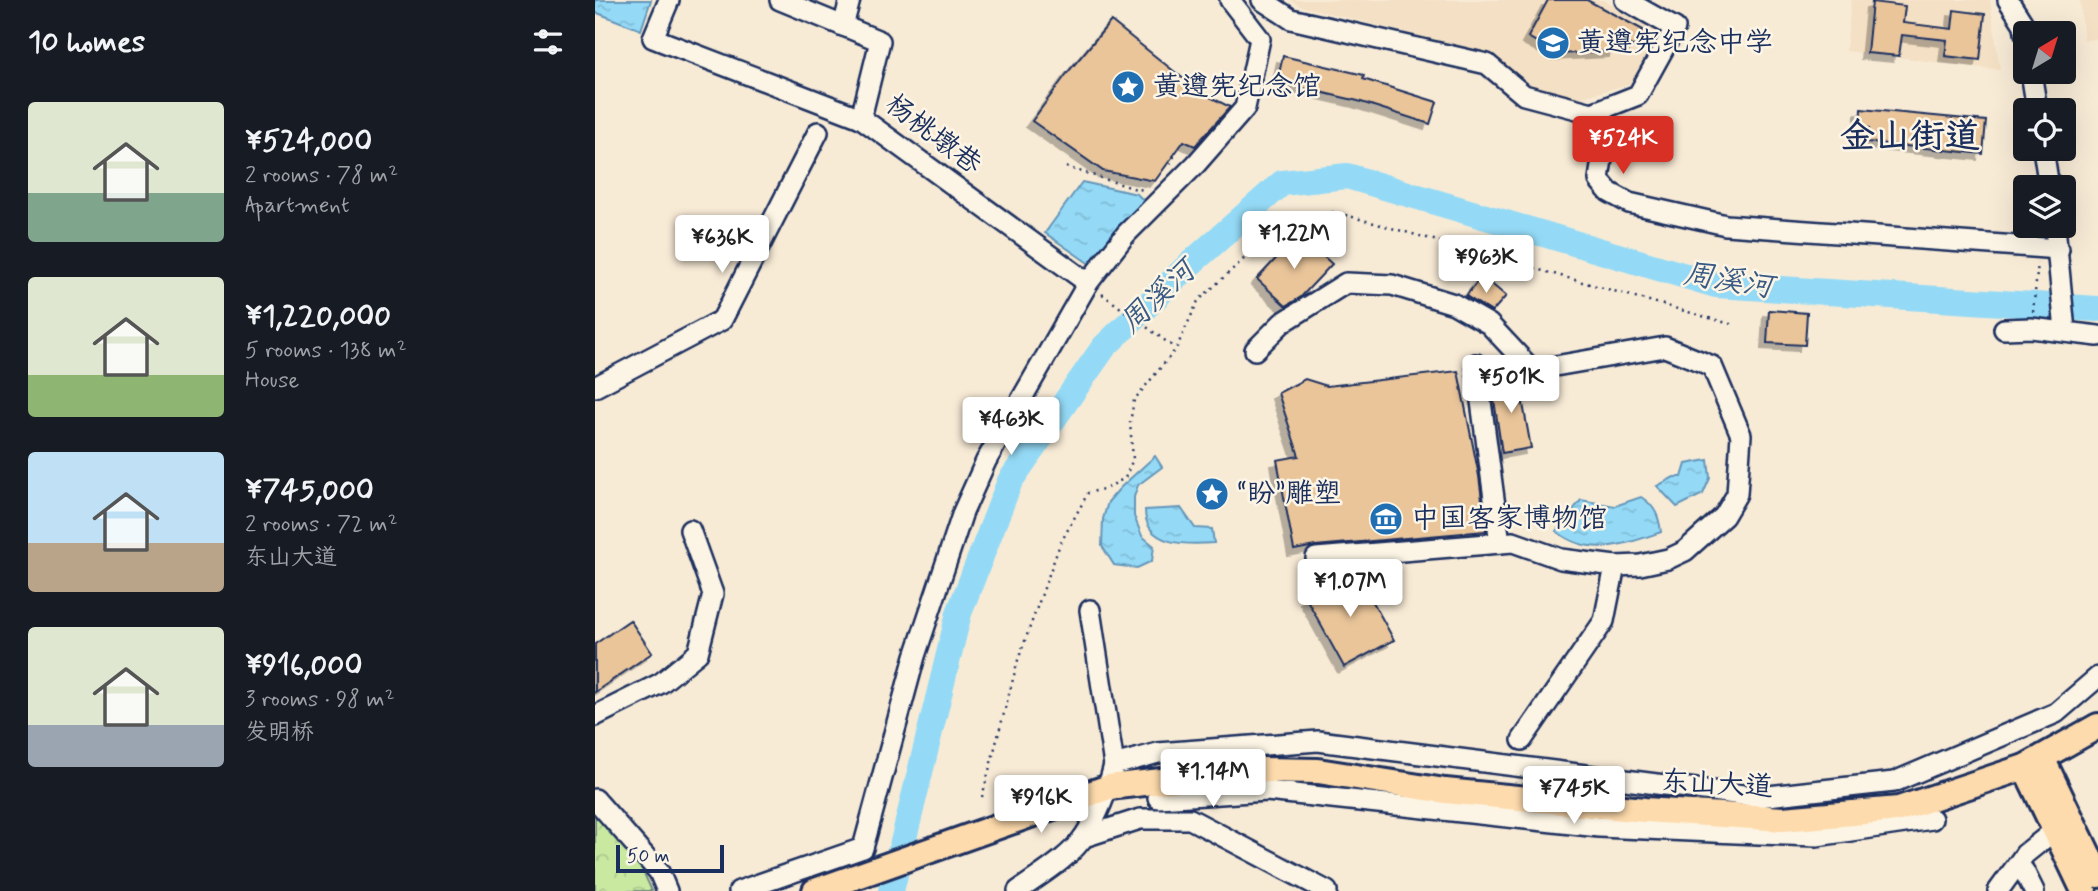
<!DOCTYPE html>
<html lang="en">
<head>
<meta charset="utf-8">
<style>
	body { margin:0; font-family:Mynerve,"LXGW WenKai TC",sans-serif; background:#242831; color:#f1f3f6; height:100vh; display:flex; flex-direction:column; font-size:26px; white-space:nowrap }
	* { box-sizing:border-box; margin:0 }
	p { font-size:23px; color:#9ea1a6 }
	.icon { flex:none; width:38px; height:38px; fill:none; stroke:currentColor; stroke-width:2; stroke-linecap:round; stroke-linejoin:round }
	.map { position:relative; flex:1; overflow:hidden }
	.drawer { display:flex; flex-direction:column; background:#171b24; width:595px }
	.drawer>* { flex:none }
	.needle { width:46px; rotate:38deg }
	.fabs { position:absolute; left:1418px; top:21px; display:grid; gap:14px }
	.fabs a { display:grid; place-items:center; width:63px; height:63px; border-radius:7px; background:#171b24; box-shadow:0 7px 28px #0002; font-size:35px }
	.scale { position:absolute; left:21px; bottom:18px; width:108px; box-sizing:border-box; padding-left:7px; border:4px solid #1b2f5e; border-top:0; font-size:19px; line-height:24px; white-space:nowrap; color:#1b2f5e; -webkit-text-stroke:5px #fcf5e5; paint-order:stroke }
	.price { position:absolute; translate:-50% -60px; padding:0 16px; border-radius:7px; background:#fff; color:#222; font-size:23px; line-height:46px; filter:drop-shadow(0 2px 4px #0008) }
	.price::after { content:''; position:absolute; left:50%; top:42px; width:21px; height:16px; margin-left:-10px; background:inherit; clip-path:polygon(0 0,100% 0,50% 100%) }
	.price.active { background:#d93025; color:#fff }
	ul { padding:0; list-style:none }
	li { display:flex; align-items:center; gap:21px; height:175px; padding:0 28px }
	li span { display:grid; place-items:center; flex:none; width:196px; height:140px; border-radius:7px; color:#555 }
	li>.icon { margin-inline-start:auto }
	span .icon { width:84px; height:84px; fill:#fffc; stroke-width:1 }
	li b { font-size:30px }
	h2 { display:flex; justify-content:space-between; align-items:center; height:84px; padding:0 28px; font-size:30px }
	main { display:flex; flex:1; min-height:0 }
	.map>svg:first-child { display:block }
</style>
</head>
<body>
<main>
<section class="drawer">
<h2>10 homes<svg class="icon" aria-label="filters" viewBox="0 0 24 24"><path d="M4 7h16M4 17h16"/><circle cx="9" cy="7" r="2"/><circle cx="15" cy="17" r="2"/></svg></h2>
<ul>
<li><span style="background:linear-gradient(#dfe7d0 65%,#7fa58c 0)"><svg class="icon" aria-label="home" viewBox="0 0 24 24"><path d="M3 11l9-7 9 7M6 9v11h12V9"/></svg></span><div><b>¥524,000</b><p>2 rooms · 78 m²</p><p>Apartment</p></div></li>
<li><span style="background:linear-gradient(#dfe7d0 70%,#8fb573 0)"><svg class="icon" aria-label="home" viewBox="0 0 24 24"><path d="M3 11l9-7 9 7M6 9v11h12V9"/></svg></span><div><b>¥1,220,000</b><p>5 rooms · 138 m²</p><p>House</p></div></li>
<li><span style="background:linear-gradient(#bfe0f5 65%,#b9a48a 0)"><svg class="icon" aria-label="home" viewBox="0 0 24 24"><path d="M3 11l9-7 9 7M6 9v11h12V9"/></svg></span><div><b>¥745,000</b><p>2 rooms · 72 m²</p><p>东山大道</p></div></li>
<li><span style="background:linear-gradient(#dfe7d0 70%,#9aa5b1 0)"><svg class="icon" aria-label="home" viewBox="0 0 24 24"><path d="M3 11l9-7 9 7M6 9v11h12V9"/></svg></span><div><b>¥916,000</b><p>3 rooms · 98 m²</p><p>发明桥</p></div></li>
</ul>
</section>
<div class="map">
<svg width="1503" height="891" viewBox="0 0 1503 891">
	<defs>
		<pattern id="forest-crowns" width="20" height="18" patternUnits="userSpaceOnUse" patternTransform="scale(1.75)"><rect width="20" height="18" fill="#c9e9a1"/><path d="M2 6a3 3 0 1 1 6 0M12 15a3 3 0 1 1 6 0" fill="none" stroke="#acc88d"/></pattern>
		<pattern id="water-ripples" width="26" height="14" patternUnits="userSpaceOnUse" patternTransform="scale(1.75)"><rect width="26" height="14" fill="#94daf6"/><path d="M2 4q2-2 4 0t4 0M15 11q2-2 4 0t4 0" fill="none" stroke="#7fbbd5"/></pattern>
		<filter id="shadow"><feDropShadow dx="-6" dy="6" stdDeviation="0" flood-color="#0004"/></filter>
	</defs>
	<rect width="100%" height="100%" fill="#f8ebd6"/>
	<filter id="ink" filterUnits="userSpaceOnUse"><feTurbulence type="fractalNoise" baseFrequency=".0143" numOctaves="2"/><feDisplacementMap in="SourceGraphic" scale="14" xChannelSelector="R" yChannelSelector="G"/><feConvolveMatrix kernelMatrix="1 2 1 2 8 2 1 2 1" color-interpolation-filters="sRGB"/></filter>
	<g filter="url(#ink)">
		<g fill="#f4e0c4">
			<polygon points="695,0 1008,0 1067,32 1043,82 965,103 940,92 915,74 897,54 705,6"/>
			<polygon points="1256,0 1395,0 1405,70 1251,51"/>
			<polygon points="1485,0 1503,0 1503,39 1489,40"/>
		</g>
		<polygon fill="url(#forest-crowns)" stroke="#728c80" stroke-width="2" points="19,807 57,891 0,891 0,814"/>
		<g fill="url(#water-ripples)" stroke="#6496b9" stroke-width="2">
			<polygon points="0,0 56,0 46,30 0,12"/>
			<polygon points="487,182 542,194 550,202 499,267 450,233"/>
			<polygon points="560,456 567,467 543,485 539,497 539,516 547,536 559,546 557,561 542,568 519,565 507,546 508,519 513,502 525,488"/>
			<polygon points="1113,460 1115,478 1108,494 1082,507 1062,486 1079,477 1087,477 1091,464"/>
			<path d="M 1046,497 C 1060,506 1064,516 1066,532 C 1028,545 995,558 961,531 L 986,500 L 1020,506 Z"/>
			<path d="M 586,508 L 600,528 L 617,529 L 619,543 C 594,545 550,547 550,510 Z"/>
		</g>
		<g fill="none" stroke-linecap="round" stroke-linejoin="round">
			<polyline stroke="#94daf6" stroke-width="26" points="296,891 364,613 415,481 509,347 595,264 687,183 752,176 1121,285 1503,309"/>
		</g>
		<g fill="#eac59a" stroke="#1b2f5e" stroke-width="2" filter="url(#shadow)">
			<polygon points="953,0 992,0 1048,30 1039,47 1025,40 1019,51 963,54 933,37"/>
			<polygon points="1277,2 1310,6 1308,23 1357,29 1359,10 1390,14 1385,60 1350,56 1352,40 1307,35 1304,56 1272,53"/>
			<polygon points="516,21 605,92 635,107 600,146 589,141 560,181 508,171 437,121 473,72"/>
			<polygon points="688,56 769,75 768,79 842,102 835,124 763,101 682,82"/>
			<polygon points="1266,109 1391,121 1388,154 1272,142 1274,128 1265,127"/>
			<polygon points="704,234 737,264 706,297 691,306 662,279"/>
			<polygon points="887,276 911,296 897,312 871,296"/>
			<polygon points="1174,310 1212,313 1210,345 1172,343"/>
			<polygon points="863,371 884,476 891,531 720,546 699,550 682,460 704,456 683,393 710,379 732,386"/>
			<polygon points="923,376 936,448 907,453 896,380"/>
			<polygon points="761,571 799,640 749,667 711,598"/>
			<polygon points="35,620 57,653 0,692 0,644"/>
		</g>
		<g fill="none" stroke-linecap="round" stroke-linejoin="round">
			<defs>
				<g id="minor">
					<polyline points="74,0 58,38 266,118"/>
					<polyline points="185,0 285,41 266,118 493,283"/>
					<path d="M 667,0 L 696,19 L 892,64 L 929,95 L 997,113 C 1017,126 1006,159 1004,180 L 1014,192 L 1034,203 L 1131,225 L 1464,249"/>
					<polyline points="1413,0 1429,25 1430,33"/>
					<polyline points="248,26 255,0"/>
					<polyline points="1436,72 1442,110"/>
					<polyline points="997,113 1043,95 1080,28 1030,0"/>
					<polyline points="1448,149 1454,187"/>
					<polyline points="1460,226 1470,331"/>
					<polyline points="1409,329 1436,328 1503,336"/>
					<polyline points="660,350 687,323 751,283 797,285 859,304 894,324 937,370 1070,347 1117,366 1146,435 1142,494 1129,516 1090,551 1073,559 1045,565 1020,566 1009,621 927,740"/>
					<polyline points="881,364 905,543"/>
					<polyline points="0,387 127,320 223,132"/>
					<polyline points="721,558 918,542 966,559 1020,566"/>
					<polyline points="495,610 519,765"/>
					<polyline points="0,716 66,683 103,653 118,594 95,530"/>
					<polyline points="563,798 672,791 1004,827 1164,834 1222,836 1337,819"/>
					<polyline points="0,799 64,872 72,891"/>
					<polyline points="489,837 545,819 595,819 732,891"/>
					<polyline points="1429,871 1439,891"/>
					<polyline points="144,891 268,848 320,656 368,512 391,461 493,283 531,234 601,164 650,108 665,39 635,0"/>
					<path d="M 423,891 C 445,875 475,858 490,835 C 503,815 513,789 519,765 L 563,753 L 723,741 L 1164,797 L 1299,782 L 1461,713 L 1503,677"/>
					<polyline points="1403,891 1430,854 1460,830"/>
				</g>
				<g id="major">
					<polyline points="1447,758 1503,875"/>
					<polyline points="1430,767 1489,891"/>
					<polyline points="220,891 514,787 663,770 723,771 850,791 1050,810 1188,819 1304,809 1430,767 1503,726"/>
				</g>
			</defs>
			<use href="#minor" stroke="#1b2f5e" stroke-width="24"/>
			<use href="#major" stroke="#1b2f5e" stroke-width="30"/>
			<g stroke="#1b2f5e" stroke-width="2.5" stroke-dasharray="2 5" stroke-linecap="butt">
				<polyline points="575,164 579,157 585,157"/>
				<polyline points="471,167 541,189 551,190"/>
				<polyline points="507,294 580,348"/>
				<polyline points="1438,312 1443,263"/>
				<polyline points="387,797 423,660 465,544 493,493 512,488 530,478 538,459 535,423 539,400 581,349 603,301 690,221 740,212 1139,325"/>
			</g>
			<use href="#minor" stroke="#fcf5e5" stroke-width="19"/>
			<use href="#major" stroke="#fedbac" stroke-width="24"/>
		</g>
	</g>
	<defs>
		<symbol id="school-disc" viewBox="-11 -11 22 22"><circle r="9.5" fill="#1f6fb2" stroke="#fcf5e5"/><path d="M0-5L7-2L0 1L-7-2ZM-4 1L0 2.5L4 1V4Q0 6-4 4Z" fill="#fff"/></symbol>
		<symbol id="sight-disc" viewBox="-11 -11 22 22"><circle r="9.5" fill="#1f6fb2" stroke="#fcf5e5"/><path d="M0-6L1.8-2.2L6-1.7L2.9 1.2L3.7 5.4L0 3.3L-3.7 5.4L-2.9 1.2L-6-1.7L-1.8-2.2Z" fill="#fff"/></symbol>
		<symbol id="museum-disc" viewBox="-11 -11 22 22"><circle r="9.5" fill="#1f6fb2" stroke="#fcf5e5"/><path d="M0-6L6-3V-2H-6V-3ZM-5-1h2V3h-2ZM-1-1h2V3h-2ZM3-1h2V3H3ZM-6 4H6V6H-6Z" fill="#fff"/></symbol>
	</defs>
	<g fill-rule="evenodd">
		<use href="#school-disc" x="939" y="24" width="38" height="38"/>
		<use href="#sight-disc" x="514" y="68" width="38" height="38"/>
		<use href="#sight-disc" x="598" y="475" width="38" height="38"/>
		<use href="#museum-disc" x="772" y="500" width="38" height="38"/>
	</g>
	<g text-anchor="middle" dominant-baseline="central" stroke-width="5" stroke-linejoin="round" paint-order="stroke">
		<g font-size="28" fill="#1b2f5e" stroke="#fcf5e5" text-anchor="start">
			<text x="982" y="43">黄遵宪纪念中学</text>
			<text x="558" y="87">黄遵宪纪念馆</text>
			<text x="642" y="494">“盼”雕塑</text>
			<text x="816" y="519">中国客家博物馆</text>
		</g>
		<g font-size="28" fill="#1b2f5e" stroke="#fcf5e5">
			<text transform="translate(338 135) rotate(37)">杨桃墩巷</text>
			<text transform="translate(1122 785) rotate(3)">东山大道</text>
		</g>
		<g font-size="30" font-style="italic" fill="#395a84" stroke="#fcf5e5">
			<text transform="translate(1133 281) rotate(9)">周溪河</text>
			<text transform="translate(563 297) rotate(-43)">周溪河</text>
		</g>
		<g font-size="35" font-weight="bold" fill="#1b2f5e" stroke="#fcf5e5">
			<text x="1315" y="137">金山街道</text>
		</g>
	</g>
</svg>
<div class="fabs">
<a><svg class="needle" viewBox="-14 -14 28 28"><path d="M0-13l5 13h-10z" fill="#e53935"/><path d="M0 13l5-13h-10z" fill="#9ea1a6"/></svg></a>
<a><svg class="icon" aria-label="locate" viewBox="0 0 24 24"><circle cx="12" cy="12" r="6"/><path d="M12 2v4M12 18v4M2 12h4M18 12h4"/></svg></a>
<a><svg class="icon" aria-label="layers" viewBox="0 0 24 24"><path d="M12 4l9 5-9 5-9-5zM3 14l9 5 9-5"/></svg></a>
</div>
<div class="scale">50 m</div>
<b class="price active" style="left:1028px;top:176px">¥524K</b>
<b class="price" style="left:699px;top:271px">¥1.22M</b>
<b class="price" style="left:127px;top:275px">¥636K</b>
<b class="price" style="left:891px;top:295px">¥963K</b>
<b class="price" style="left:916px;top:415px">¥501K</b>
<b class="price" style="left:416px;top:457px">¥463K</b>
<b class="price" style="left:755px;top:619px">¥1.07M</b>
<b class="price" style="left:618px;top:809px">¥1.14M</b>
<b class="price" style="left:979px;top:826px">¥745K</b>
<b class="price" style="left:446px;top:835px">¥916K</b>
</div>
</main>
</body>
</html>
